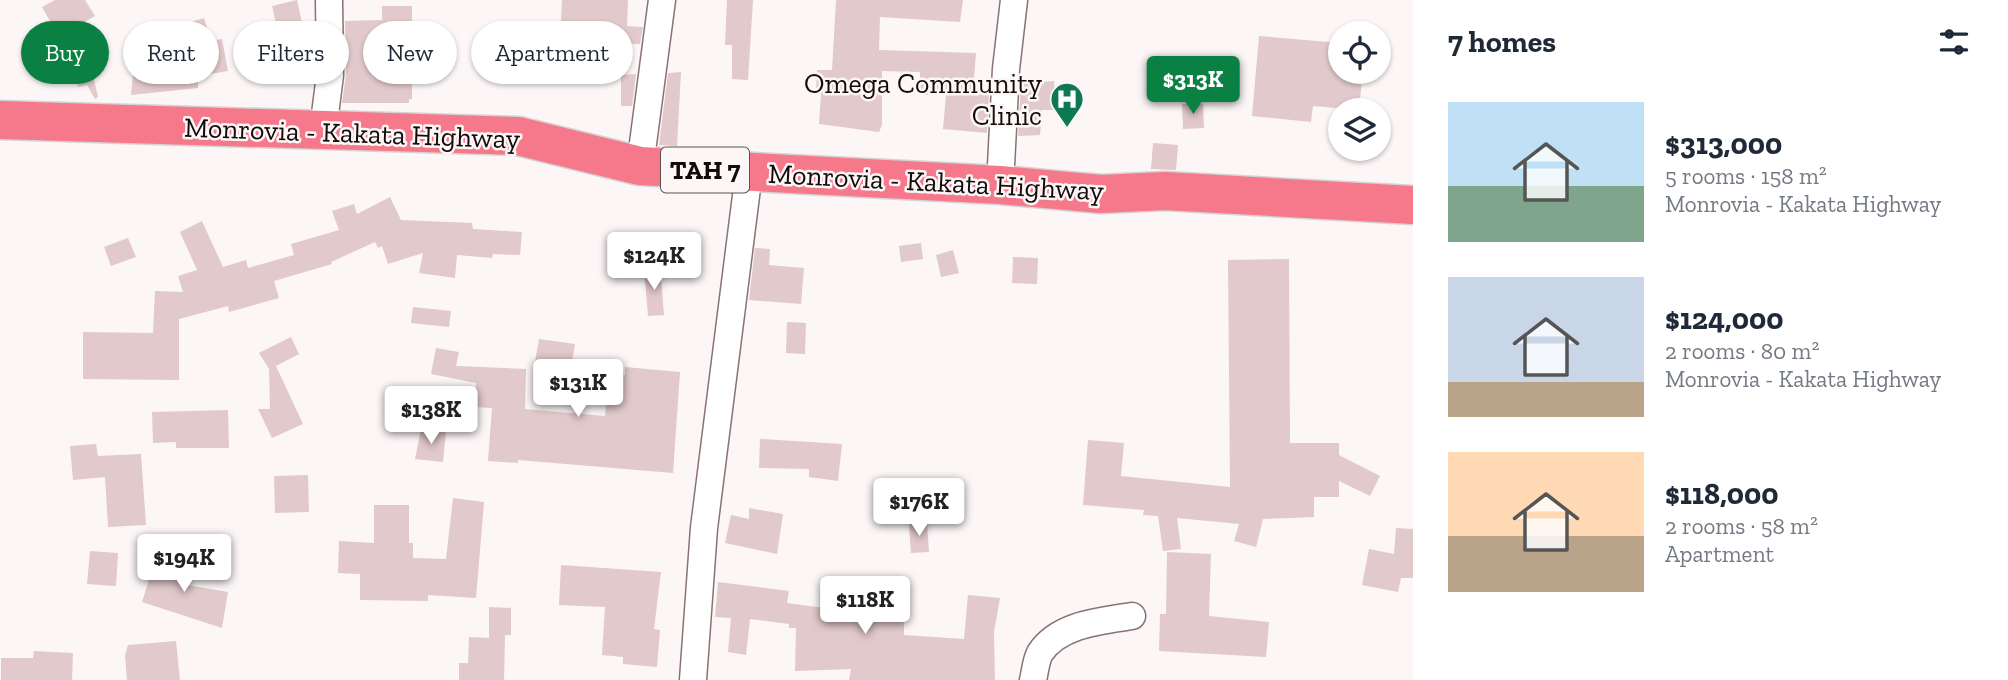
<!DOCTYPE html>
<html lang="en">
<head>
<meta charset="utf-8">
<style>
	body { margin:0; font-family:"Zilla Slab",serif; background:#f2f2f3; color:#1f2937; height:100vh; display:flex; flex-direction:column; font-size:26px; white-space:nowrap }
	* { box-sizing:border-box; margin:0 }
	p { font-size:23px; color:#747a83 }
	.icon { flex:none; width:38px; height:38px; fill:none; stroke:currentColor; stroke-width:2; stroke-linecap:round; stroke-linejoin:round }
	.map { position:relative; flex:1; overflow:hidden }
	.sheet { display:flex; flex-direction:column; background:#fff; width:595px }
	.sheet>* { flex:none }
	.hud { position:absolute; left:21px; top:21px; width:665px; height:63px; display:flex; gap:14px }
	.fabs { position:absolute; left:1328px; top:21px; display:grid; gap:14px }
	.fabs a { display:grid; place-items:center; width:63px; height:63px; border-radius:50%; background:#fff; box-shadow:0 2px 5px #0004; font-size:35px }
	.price { position:absolute; translate:-50% -60px; padding:0 16px; border-radius:7px; background:#fff; color:#222; font-size:23px; line-height:46px; filter:drop-shadow(0 2px 4px #0008) }
	.price::after { content:''; position:absolute; left:50%; top:42px; width:21px; height:16px; margin-left:-10px; background:inherit; clip-path:polygon(0 0,100% 0,50% 100%) }
	.price.current { background:#0b8043; color:#fff }
	ul { padding:0; list-style:none }
	li { display:flex; align-items:center; gap:21px; height:175px; padding:0 35px }
	li span { display:grid; place-items:center; flex:none; width:196px; height:140px; border-radius:0px; color:#555 }
	li>.icon { margin-inline-start:auto }
	span .icon { width:84px; height:84px; fill:#fffc; stroke-width:1 }
	li b { font-size:30px }
	h2 { display:flex; justify-content:space-between; align-items:center; height:84px; padding:0 35px; font-size:30px }
	.chip { padding:0 24px; border-radius:32px; background:#fff; box-shadow:0 2px 5px #0004; font-size:24px; line-height:63px }
	.chip.current { background:#0b8043; color:#fff }
	main { display:flex; flex:1; min-height:0 }
	.map>svg:first-child { display:block }
</style>
</head>
<body>
<main>
<div class="map">
<svg width="1413" height="680" viewBox="0 0 1413 680">
	<rect width="100%" height="100%" fill="#fcf6f7"/>
	<g fill="#e2c9cb">
		<polygon points="55,0 85,0 95,16 59,37 42,7"/>
		<polygon points="297,0 305,36 280,42 272,6"/>
		<polygon points="562,0 628,0 627,26 643,27 640,44 560,41"/>
		<polygon points="727,0 753,0 748,80 732,79 732,45 725,45"/>
		<polygon points="836,0 963,0 960,22 880,17 879,50 976,53 973,91 989,93 987,133 943,129 946,95 920,95 920,72 882,71 882,125 879,132 819,124 821,94 816,93 817,70 832,70"/>
		<polygon points="382,6 412,6 412,99 409,99 409,103 342,103 346,75 345,21 382,20"/>
		<polygon points="204,18 211,41 222,39 228,71 204,75 187,23"/>
		<polygon points="137,33 161,35 158,62 198,63 198,88 131,95"/>
		<polygon points="514,34 533,35 531,52 513,51"/>
		<polygon points="1259,36 1340,43 1340,76 1362,79 1359,110 1313,106 1311,122 1252,116"/>
		<polygon points="86,45 98,97 95,99 87,85 78,87 77,81 43,83 42,62 73,61 65,48"/>
		<polygon points="286,45 287,78 259,79 257,46"/>
		<polygon points="681,72 677,146 659,145 668,73"/>
		<polygon points="636,74 632,106 621,106 621,75"/>
		<polygon points="1054,81 1056,110 1042,110 1040,135 1018,136 1021,83"/>
		<polygon points="1182,104 1203,104 1204,128 1183,129"/>
		<polygon points="1153,143 1178,145 1176,170 1151,169"/>
		<polygon points="390,197 401,220 472,223 473,229 522,232 520,255 493,254 492,258 457,255 455,278 419,273 423,253 388,264 382,246 378,248 375,242 331,262 332,264 274,281 279,298 229,312 228,306 179,319 179,380 83,379 83,332 153,333 155,291 183,292 178,276 197,270 180,232 202,221 223,267 246,260 248,268 294,255 291,244 339,230 332,211 354,204 357,214"/>
		<polygon points="128,238 136,257 111,266 104,247"/>
		<polygon points="921,243 923,259 901,262 899,246"/>
		<polygon points="755,248 770,249 769,265 804,268 801,304 749,300"/>
		<polygon points="953,250 959,273 941,277 936,255"/>
		<polygon points="1013,257 1038,258 1037,284 1012,283"/>
		<polygon points="1289,259 1290,443 1339,443 1339,455 1380,476 1370,496 1339,481 1339,497 1314,497 1314,517 1263,519 1256,547 1234,541 1239,524 1177,518 1181,549 1163,551 1158,516 1143,515 1144,510 1083,505 1088,440 1124,443 1121,476 1230,487 1228,260"/>
		<polygon points="660,267 664,315 648,316 644,268"/>
		<polygon points="413,307 451,311 449,327 411,323"/>
		<polygon points="787,322 806,323 805,354 786,353"/>
		<polygon points="291,337 299,354 276,366 303,424 272,438 258,409 270,409 269,369 259,353"/>
		<polygon points="539,339 575,344 571,367 535,362"/>
		<polygon points="436,348 459,352 456,366 526,369 525,409 605,416 608,373 625,375 625,367 680,372 673,473 518,460 518,463 488,461 492,408 475,407 476,383 431,374"/>
		<polygon points="228,410 229,448 176,448 176,442 153,443 152,412"/>
		<polygon points="421,429 446,432 443,462 415,459"/>
		<polygon points="760,439 842,444 838,481 809,477 809,469 759,468"/>
		<polygon points="96,444 98,456 141,454 146,525 108,527 105,477 73,480 70,446"/>
		<polygon points="308,475 309,512 275,513 274,476"/>
		<polygon points="453,498 484,502 476,598 428,595 428,601 360,600 360,574 338,573 339,541 374,543 374,505 409,505 409,543 413,543 413,558 446,559"/>
		<polygon points="749,508 783,514 777,554 725,543 731,515 749,519"/>
		<polygon points="927,523 929,552 911,553 909,524"/>
		<polygon points="1396,528 1413,529 1413,578 1401,578 1398,592 1362,585 1369,549 1394,554"/>
		<polygon points="90,551 118,553 116,586 87,584"/>
		<polygon points="1167,552 1211,554 1209,616 1269,622 1266,657 1159,651 1160,614 1166,614"/>
		<polygon points="156,557 192,569 187,585 228,592 222,628 142,602"/>
		<polygon points="561,565 661,572 654,629 660,630 657,667 623,664 623,657 602,655 605,607 559,605"/>
		<polygon points="718,582 789,591 787,603 832,609 834,588 860,591 859,603 904,603 904,635 964,639 968,595 1000,598 994,632 995,680 849,680 851,669 795,671 796,628 789,628 789,624 750,619 746,655 728,652 731,618 715,617"/>
		<polygon points="489,607 511,608 511,635 505,635 504,680 459,680 459,663 468,663 469,637 489,638"/>
		<polygon points="176,641 180,680 127,680 125,655 128,645"/>
		<polygon points="34,651 73,653 72,680 1,680 1,658 33,658"/>
	</g>
	<g fill="none" stroke-linecap="round" stroke-linejoin="round">
		<defs>
			<g id="minor">
				<polyline points="323,130 330,75 329,0"/>
				<polyline points="640,166 662,0"/>
				<polyline points="1000,185 1006,69 1014,0"/>
				<polyline points="693,680 704,528 749,172"/>
				<path d="M 1033,680 C 1035,672 1036,660 1040,653 C 1059,624 1101,621 1132,616"/>
			</g>
			<polyline id="highway" points="0,120 518,136 640,166 1000,185 1101,194 1165,191 1413,205"/>
		</defs>
		<use href="#minor" stroke="#897274" stroke-width="29"/>
		<use href="#highway" stroke="#d5d3d3" stroke-width="41"/>
		<use href="#minor" stroke="#fff" stroke-width="26"/>
		<use href="#highway" stroke="#f5798b" stroke-width="38"/>
	</g>
	<defs>
		<symbol id="hospital-pin" viewBox="-11 -11 22 30"><path d="M0 17L-7.5 6A9.5 9.5 0 1 1 7.5 6Z" fill="#0c7953" stroke="#fcf6f7"/><path d="M-5-5h3v3.5h4V-5h3V5h-3V1.5h-4V5h-3Z" fill="#fff"/></symbol>
	</defs>
	<g fill-rule="evenodd">
		<use href="#hospital-pin" x="1048" y="80" width="38" height="52"/>
	</g>
	<g text-anchor="middle" dominant-baseline="central" stroke-width="5" stroke-linejoin="round" paint-order="stroke">
		<rect fill="#fcf6f7" stroke="#595252" stroke-width="2" x="661" y="147.5" width="88" height="45" rx="5"/>
		<g font-size="26" font-weight="bold" fill="#130b0b">
			<text x="705" y="170">TAH 7</text>
		</g>
		<g font-size="28" fill="#130b0b" stroke="#fcf6f7" text-anchor="end">
			<text x="1042" y="83">Omega Community<tspan x="1042" dy="32">Clinic</tspan></text>
		</g>
		<g font-size="28" fill="#130b0b" stroke="#fcf6f7">
			<text transform="translate(352 133) rotate(2)">Monrovia - Kakata Highway</text>
			<text transform="translate(936 182) rotate(3)">Monrovia - Kakata Highway</text>
		</g>
	</g>
</svg>
<div class="fabs">
<a><svg class="icon" aria-label="locate" viewBox="0 0 24 24"><circle cx="12" cy="12" r="6"/><path d="M12 2v4M12 18v4M2 12h4M18 12h4"/></svg></a>
<a><svg class="icon" aria-label="layers" viewBox="0 0 24 24"><path d="M12 4l9 5-9 5-9-5zM3 14l9 5 9-5"/></svg></a>
</div>
<b class="price current" style="left:1193px;top:116px">$313K</b>
<b class="price" style="left:654px;top:292px">$124K</b>
<b class="price" style="left:578px;top:419px">$131K</b>
<b class="price" style="left:431px;top:446px">$138K</b>
<b class="price" style="left:919px;top:538px">$176K</b>
<b class="price" style="left:184px;top:594px">$194K</b>
<b class="price" style="left:865px;top:636px">$118K</b>
<div class="hud">
<a class="chip current">Buy</a>
<a class="chip">Rent</a>
<a class="chip">Filters</a>
<a class="chip">New</a>
<a class="chip">Apartment</a>
</div>
</div>
<section class="sheet">
<h2>7 homes<svg class="icon" aria-label="filters" viewBox="0 0 24 24"><path d="M4 7h16M4 17h16"/><circle cx="9" cy="7" r="2"/><circle cx="15" cy="17" r="2"/></svg></h2>
<ul>
<li><span style="background:linear-gradient(#bfe0f5 60%,#7fa58c 0)"><svg class="icon" aria-label="home" viewBox="0 0 24 24"><path d="M3 11l9-7 9 7M6 9v11h12V9"/></svg></span><div><b>$313,000</b><p>5 rooms · 158 m²</p><p>Monrovia - Kakata Highway</p></div></li>
<li><span style="background:linear-gradient(#c9d6e8 75%,#b9a48a 0)"><svg class="icon" aria-label="home" viewBox="0 0 24 24"><path d="M3 11l9-7 9 7M6 9v11h12V9"/></svg></span><div><b>$124,000</b><p>2 rooms · 80 m²</p><p>Monrovia - Kakata Highway</p></div></li>
<li><span style="background:linear-gradient(#ffd9b3 60%,#b9a48a 0)"><svg class="icon" aria-label="home" viewBox="0 0 24 24"><path d="M3 11l9-7 9 7M6 9v11h12V9"/></svg></span><div><b>$118,000</b><p>2 rooms · 58 m²</p><p>Apartment</p></div></li>
</ul>
</section>
</main>
</body>
</html>
